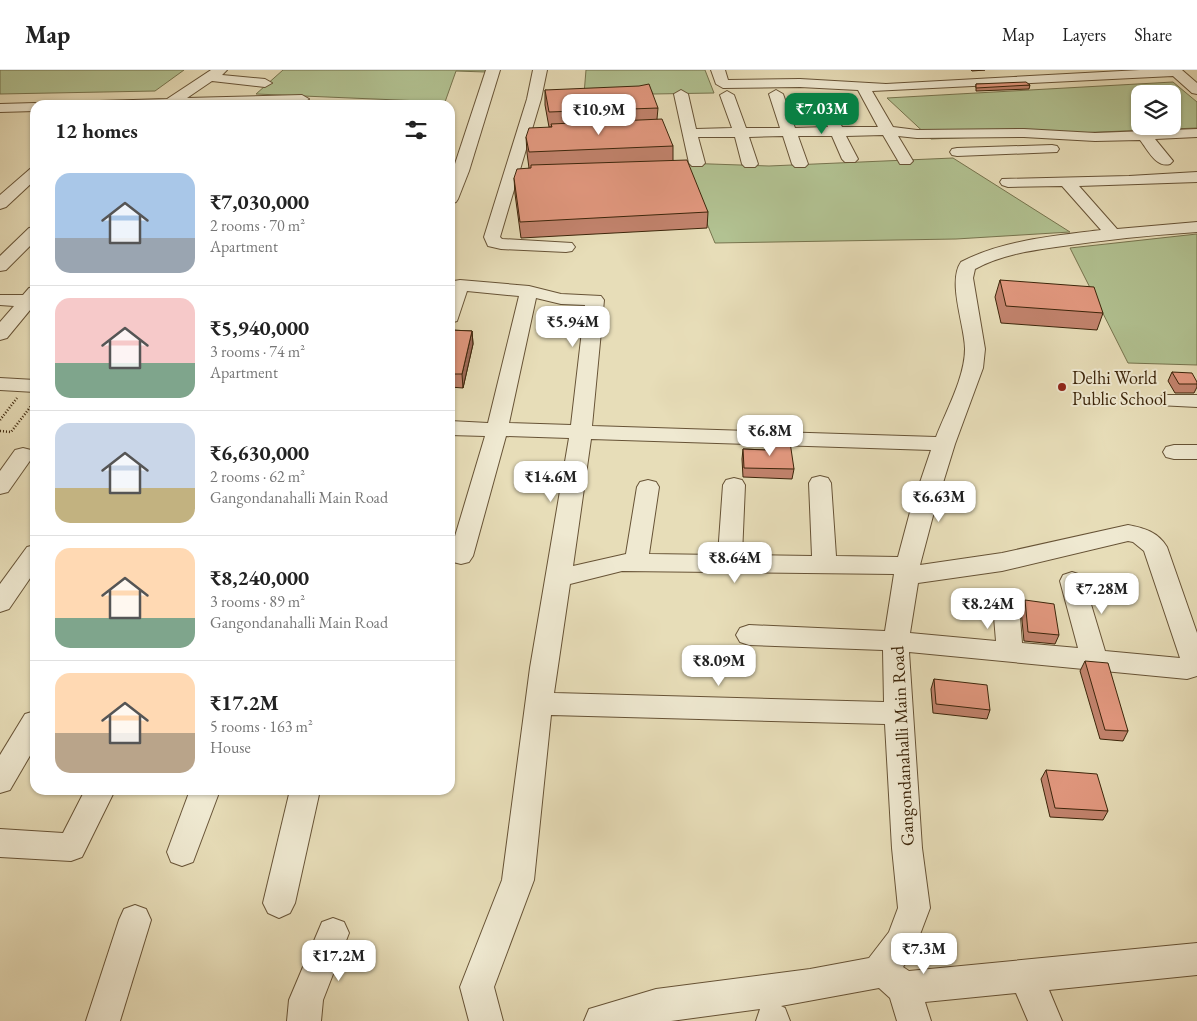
<!DOCTYPE html>
<html lang="en">
<head>
<meta charset="utf-8">
<style>
	body { margin:0; font-family:"EB Garamond",serif; background:#f6f6f6; color:#222; height:100vh; display:flex; flex-direction:column; font-size:19px; white-space:nowrap }
	* { box-sizing:border-box; margin:0 }
	p { font-size:16px; color:#767676 }
	.icon { flex:none; width:28px; height:28px; fill:none; stroke:currentColor; stroke-width:2; stroke-linecap:round; stroke-linejoin:round }
	.map { position:relative; flex:1; overflow:hidden }
	.side { position:absolute; left:30px; top:30px; width:425px; height:695px; display:flex; flex-direction:column; background:#fff; border-radius:15px; box-shadow:0 1px 4px #0004 }
	.side>* { flex:none }
	.buttons { position:absolute; left:1131px; top:15px; display:grid; gap:10px }
	.buttons a { display:grid; place-items:center; width:50px; height:50px; border-radius:10px; background:#fff; box-shadow:0 1px 4px #0004; font-size:25px }
	.price { position:absolute; translate:-50% -42px; padding:0 11px; border-radius:10px; background:#fff; color:#222; font-size:16px; line-height:32px; filter:drop-shadow(0 1px 2px #0008) }
	.price::after { content:''; position:absolute; left:50%; top:30px; width:15px; height:11px; margin-left:-8px; background:inherit; clip-path:polygon(0 0,100% 0,50% 100%) }
	.price.current { background:#0b8043; color:#fff }
	ul { padding:0; list-style:none }
	li { display:flex; align-items:center; gap:15px; height:125px; padding:0 25px }
	li+li { border-top:1px solid #e0e0e0 }
	li span { display:grid; place-items:center; flex:none; width:140px; height:100px; border-radius:15px; color:#555 }
	li>.icon { margin-inline-start:auto }
	span .icon { width:60px; height:60px; fill:#fffc; stroke-width:1 }
	li b { font-size:21px }
	h2 { display:flex; justify-content:space-between; align-items:center; height:60px; padding:0 25px; font-size:21px }
	header { display:flex; align-items:center; gap:30px; box-sizing:border-box; height:70px; padding:0 25px; background:#fff; border-bottom:1px solid #e0e0e0 }
	header strong { font-size:24px }
	nav { display:flex; gap:28px; margin-inline-start:auto; font-size:18px }
	.map>svg:first-child { display:block }
</style>
</head>
<body>
<header>
<strong>Map</strong>
<nav><a>Map</a><a>Layers</a><a>Share</a></nav>
</header>
<div class="map">
<svg width="1197" height="951" viewBox="0 0 1197 951">
	<rect width="100%" height="100%" fill="#e7ddb8"/>
	<filter id="stains"><feTurbulence type="fractalNoise" baseFrequency=".004" numOctaves="4"/><feColorMatrix values="0 0 0 0 .2 0 0 0 0 .09 0 0 0 0 .02 0 0 0 .5 -.17"/></filter>
	<radialGradient id="worn" r=".72"><stop offset=".6" stop-color="#630" stop-opacity="0"/><stop offset="1" stop-color="#630" stop-opacity=".3"/></radialGradient>
	<g fill="#b2c292" stroke="#77744e" fill-rule="evenodd">
		<polygon points="0,0 184,0 155,21 0,24"/>
		<polygon points="283,0 486,0 485,2 456,1 445,32 256,24"/>
		<polygon points="586,0 705,0 714,23 653,24 651,20 584,24"/>
		<path d="M 1173,12 L 1197,32 L 1197,58 L 931,69 L 887,28 ZM 1140,24 L 1172,24 L 1172,56 L 1140,56 Z"/>
		<polygon points="953,88 1070,162 956,169 715,173 682,93 769,96"/>
		<polygon points="1197,164 1197,295 1128,293 1070,178"/>
	</g>
	<g fill="none" stroke-linecap="round" stroke-linejoin="round">
		<defs>
			<g id="minor">
				<polygon points="211,0 227,0 222,5 265,9 272,13 265,17 212,11 187,28 302,25 309,29 302,33 92,35 99,31 167,29"/>
				<polygon points="486,0 500,0 469,101 458,129 456,132 450,134 450,109"/>
				<polygon points="533,0 547,0 541,29 500,167 502,169 572,173 575,177 572,181 566,182 501,179 488,176 484,167 527,29"/>
				<path d="M 711,0 L 725,0 L 728,10 L 800,9 L 886,14 L 1140,0 L 1182,0 L 1197,13 L 1197,24 L 1192,23 L 1173,6 L 872,21 L 893,57 L 917,60 L 1024,59 L 1095,63 L 1197,59 L 1197,67 L 1155,69 L 1173,91 L 1170,94 C 1156,98 1148,80 1140,70 L 1095,71 L 1024,67 L 917,68 L 898,66 L 913,91 L 910,94 L 900,94 L 883,65 L 846,66 L 858,89 L 855,92 L 845,92 L 842,89 L 832,66 L 798,66 L 808,94 L 805,97 L 795,97 L 792,94 L 783,66 L 749,67 L 758,94 L 755,97 L 745,97 L 742,94 L 735,67 L 698,67 L 705,93 L 702,96 L 692,96 L 689,93 L 674,24 L 681,20 L 688,24 L 696,59 L 732,58 L 720,25 L 727,21 L 734,25 L 746,58 L 780,58 L 769,24 L 776,20 L 783,24 L 795,58 L 828,57 L 815,29 L 822,25 L 829,29 L 842,57 L 878,57 L 858,20 L 800,17 L 723,18 L 716,14 Z"/>
				<polygon points="35,33 41,35 35,35 35,41 0,42 0,34"/>
				<polygon points="1052,75 1057,76 1059,79 1057,82 957,86 952,85 950,82 952,79 957,78"/>
				<polygon points="35,97 35,110 6,137 0,139 0,125 30,99"/>
				<path d="M 1197,102 L 1197,112 L 1079,116 L 1117,159 L 1197,152 L 1197,162 C 1150,165 1103,170 1056,177 C 1028,181 1001,185 975,199 L 973,208 L 985,279 L 983,298 L 955,374 L 934,442 L 920,495 L 1002,483 L 1128,455 C 1144,458 1158,462 1167,477 L 1197,563 L 1197,606 L 1187,609 L 909,582 L 922,778 L 930,838 L 913,883 L 903,897 L 909,901 L 1197,873 L 1197,905 L 1049,920 L 1062,951 L 1028,951 L 1016,923 L 925,932 L 931,951 L 897,951 L 890,928 L 879,918 L 781,936 L 785,938 L 790,951 L 756,951 L 760,939 L 671,951 L 584,951 L 589,939 L 656,919 L 810,899 L 869,888 L 889,862 L 898,838 L 892,778 L 885,654 L 551,645 L 534,810 L 494,917 L 503,951 L 469,951 L 460,917 L 502,810 L 530,598 L 569,368 L 506,366 L 473,486 L 469,492 L 461,494 L 453,492 L 450,483 L 485,366 L 450,365 L 450,351 L 488,353 L 519,226 L 467,221 L 457,251 L 450,253 L 450,218 L 454,211 L 460,210 L 529,216 L 561,224 L 601,226 L 604,230 L 592,356 L 936,367 C 946,341 965,307 965,279 C 965,256 947,212 961,192 C 1003,170 1054,166 1101,160 L 1062,116 L 1008,117 L 1002,115 L 1000,112 L 1002,109 L 1129,106 ZM 536,228 L 561,234 L 585,235 L 571,355 L 509,353 ZM 591,369 L 931,380 L 910,442 L 898,487 L 836,486 L 831,413 L 828,408 L 820,406 L 812,408 L 809,413 L 812,486 L 742,485 L 745,415 L 742,410 L 734,408 L 726,410 L 723,415 L 718,485 L 649,484 L 659,417 L 656,412 L 648,410 L 640,412 L 637,417 L 626,484 L 573,496 ZM 1128,471 L 1133,472 L 1144,481 L 1180,588 L 1105,581 L 1084,511 L 1081,505 L 1072,502 L 1063,505 L 1060,511 L 1078,578 L 1022,573 L 1019,535 L 1015,528 L 1006,526 L 997,528 L 993,535 L 996,571 L 910,563 L 918,513 L 1002,501 ZM 622,501 L 894,504 L 885,561 L 749,555 L 740,558 L 736,565 L 740,572 L 749,575 L 883,580 L 884,632 L 554,623 L 570,514 Z"/>
				<polygon points="35,157 35,171 6,200 0,201 0,186 29,158"/>
				<polygon points="35,217 35,234 7,268 0,270 0,252 14,236 0,235 0,225 23,225 29,218"/>
				<polygon points="0,308 35,310 35,322 0,320"/>
				<polygon points="1165,325 1197,325 1197,337 1158,335 1155,331 1158,327"/>
				<polygon points="1174,375 1197,375 1197,389 1174,389 1166,387 1163,382 1166,377"/>
				<polygon points="23,378 31,380 34,385 8,422 0,424 0,401 15,380"/>
				<polygon points="35,475 35,501 9,539 0,542 0,514 27,477"/>
				<polygon points="35,641 35,677 10,720 0,723 0,685 25,644"/>
				<polygon points="85,720 115,720 82,787 71,791 0,787 0,759 63,763"/>
				<polygon points="190,720 220,720 193,792 182,796 171,792 167,782"/>
				<polygon points="290,720 320,720 295,833 290,843 279,848 268,843 263,833"/>
				<polygon points="135,835 146,839 151,850 120,951 86,951 119,850 124,839"/>
				<polygon points="333,848 344,852 349,863 323,930 321,951 287,951 289,930 322,852"/>
			</g>
		</defs>
		<use href="#minor" stroke="#675336" stroke-width="2"/>
		<g stroke="#3c250a" stroke-width="2.5" stroke-dasharray="1 2" stroke-linecap="butt">
			<polyline points="0,350 17,328"/>
			<polyline points="0,361 11,362 35,331"/>
		</g>
		<use href="#minor" fill="#efe9d1" fill-rule="evenodd"/>
	</g>
	<g fill="#c2836d" stroke="#3c250a">
		<polygon points="971,0 985,0 972,1"/>
		<polygon points="976,14 1030,15 1029,19 976,21"/>
		<polygon points="545,20 658,38 657,49 673,76 673,90 708,142 707,158 521,168 515,124 514,108 529,98 527,83 526,67 552,57 549,57 545,35"/>
		<polygon points="1000,210 1103,243 1097,260 1001,253 995,227"/>
		<polygon points="450,260 472,261 473,274 463,318 450,317"/>
		<polygon points="1172,302 1197,312 1197,317 1194,323 1175,323 1168,311"/>
		<polygon points="775,372 794,399 792,409 743,407 742,389 743,379 765,380 766,376 774,376"/>
		<polygon points="1025,530 1059,565 1055,574 1024,571 1021,540"/>
		<polygon points="1085,591 1128,661 1123,671 1100,669 1080,601"/>
		<polygon points="934,609 990,640 987,649 933,643 931,619"/>
		<polygon points="1046,700 1108,741 1103,750 1050,747 1041,709"/>
	</g>
	<polygon fill="#9e6a59" stroke="#3c250a" points="472,261 473,274 463,318 462,304"/>
	<g fill="#e2987f" stroke="#3c250a">
		<polygon points="1026,12 1030,15 976,18 976,14"/>
		<polygon points="649,14 658,38 549,42 545,20 639,16"/>
		<polygon points="662,49 673,76 529,82 526,67 529,58 552,57 551,54"/>
		<polygon points="687,90 708,142 520,152 514,108 517,99 531,98 531,95"/>
		<polygon points="1000,210 1094,217 1103,243 1006,236"/>
		<polygon points="450,260 472,261 462,304 450,304"/>
		<polygon points="1172,302 1192,303 1197,312 1197,314 1179,314"/>
		<polygon points="775,372 790,372 794,399 744,398 743,379 766,380 766,376 775,376"/>
		<polygon points="1025,530 1054,534 1059,565 1028,562"/>
		<polygon points="1085,591 1108,593 1128,661 1105,660"/>
		<polygon points="934,609 987,615 990,640 936,634"/>
		<polygon points="1046,700 1097,704 1108,741 1055,738"/>
	</g>
	<circle fill="#8f2418" stroke="#efe9d1" stroke-width="2" cx="1062" cy="317" r="5"/>
	<g text-anchor="middle" dominant-baseline="central" stroke-width="4" stroke-linejoin="round" paint-order="stroke">
		<g font-size="18" fill="#3c250a" stroke="#efe9d1" text-anchor="start">
			<text x="1072" y="307">Delhi World<tspan x="1072" dy="21">Public School</tspan></text>
		</g>
		<g font-size="18" fill="#3c250a" stroke="#efe9d1">
			<text transform="translate(902 676) rotate(-93)">Gangondanahalli Main Road</text>
		</g>
	</g>
	<rect width="100%" height="100%" filter="url(#stains)"/>
	<rect width="100%" height="100%" fill="url(#worn)"/>
</svg>
<div class="buttons">
<a><svg class="icon" aria-label="layers" viewBox="0 0 24 24"><path d="M12 4l9 5-9 5-9-5zM3 14l9 5 9-5"/></svg></a>
</div>
<b class="price current" style="left:822px;top:65px">₹7.03M</b>
<b class="price" style="left:599px;top:66px">₹10.9M</b>
<b class="price" style="left:573px;top:278px">₹5.94M</b>
<b class="price" style="left:770px;top:387px">₹6.8M</b>
<b class="price" style="left:551px;top:433px">₹14.6M</b>
<b class="price" style="left:939px;top:453px">₹6.63M</b>
<b class="price" style="left:735px;top:514px">₹8.64M</b>
<b class="price" style="left:1102px;top:545px">₹7.28M</b>
<b class="price" style="left:988px;top:560px">₹8.24M</b>
<b class="price" style="left:719px;top:617px">₹8.09M</b>
<b class="price" style="left:924px;top:905px">₹7.3M</b>
<b class="price" style="left:339px;top:912px">₹17.2M</b>
<section class="side">
<h2>12 homes<svg class="icon" aria-label="filters" viewBox="0 0 24 24"><path d="M4 7h16M4 17h16"/><circle cx="9" cy="7" r="2"/><circle cx="15" cy="17" r="2"/></svg></h2>
<ul>
<li><span style="background:linear-gradient(#a9c7e8 65%,#9aa5b1 0)"><svg class="icon" aria-label="home" viewBox="0 0 24 24"><path d="M3 11l9-7 9 7M6 9v11h12V9"/></svg></span><div><b>₹7,030,000</b><p>2 rooms · 70 m²</p><p>Apartment</p></div></li>
<li><span style="background:linear-gradient(#f6c9c9 65%,#7fa58c 0)"><svg class="icon" aria-label="home" viewBox="0 0 24 24"><path d="M3 11l9-7 9 7M6 9v11h12V9"/></svg></span><div><b>₹5,940,000</b><p>3 rooms · 74 m²</p><p>Apartment</p></div></li>
<li><span style="background:linear-gradient(#c9d6e8 65%,#c2b280 0)"><svg class="icon" aria-label="home" viewBox="0 0 24 24"><path d="M3 11l9-7 9 7M6 9v11h12V9"/></svg></span><div><b>₹6,630,000</b><p>2 rooms · 62 m²</p><p>Gangondanahalli Main Road</p></div></li>
<li><span style="background:linear-gradient(#ffd9b3 70%,#7fa58c 0)"><svg class="icon" aria-label="home" viewBox="0 0 24 24"><path d="M3 11l9-7 9 7M6 9v11h12V9"/></svg></span><div><b>₹8,240,000</b><p>3 rooms · 89 m²</p><p>Gangondanahalli Main Road</p></div></li>
<li><span style="background:linear-gradient(#ffd9b3 60%,#b9a48a 0)"><svg class="icon" aria-label="home" viewBox="0 0 24 24"><path d="M3 11l9-7 9 7M6 9v11h12V9"/></svg></span><div><b>₹17.2M</b><p>5 rooms · 163 m²</p><p>House</p></div></li>
</ul>
</section>
</div>
</body>
</html>
